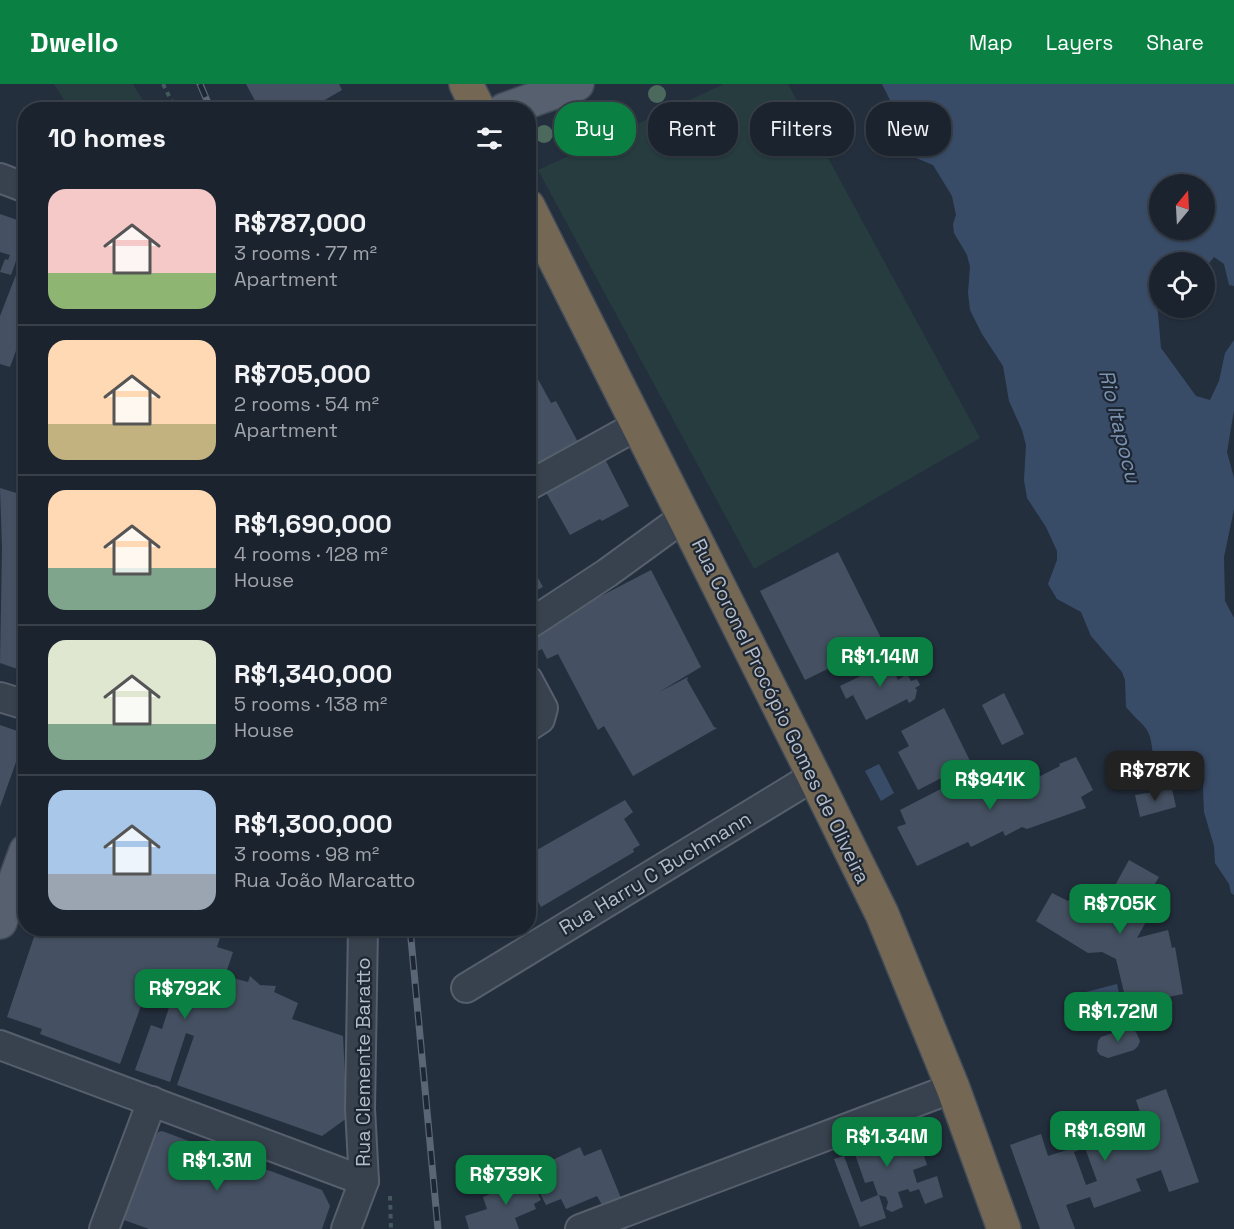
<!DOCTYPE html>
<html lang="en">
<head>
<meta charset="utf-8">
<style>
	body { margin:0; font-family:"Space Grotesk",sans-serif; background:#242b36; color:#f1f3f6; height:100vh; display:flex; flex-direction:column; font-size:22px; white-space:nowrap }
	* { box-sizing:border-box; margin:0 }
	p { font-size:20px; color:#a0a4aa }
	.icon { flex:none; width:33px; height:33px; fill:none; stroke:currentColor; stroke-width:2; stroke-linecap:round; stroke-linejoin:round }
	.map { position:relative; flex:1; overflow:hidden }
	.panel { position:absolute; left:18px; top:18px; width:518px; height:834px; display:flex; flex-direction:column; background:#1b232e; border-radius:24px; box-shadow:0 2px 4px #0004,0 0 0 2px #39404a }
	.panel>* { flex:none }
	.hud { position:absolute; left:554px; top:18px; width:570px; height:54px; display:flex; gap:12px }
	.needle { width:39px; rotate:18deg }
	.tools { position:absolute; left:1149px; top:90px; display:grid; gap:12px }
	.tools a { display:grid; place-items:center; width:66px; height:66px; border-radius:50%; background:#1b232e; box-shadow:0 2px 4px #0004,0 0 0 2px #39404a; font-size:30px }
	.price { position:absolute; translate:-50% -51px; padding:0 14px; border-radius:12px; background:#0b8043; color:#fff; font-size:20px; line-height:39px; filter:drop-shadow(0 2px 3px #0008) }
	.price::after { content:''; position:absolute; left:50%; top:36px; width:18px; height:14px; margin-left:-9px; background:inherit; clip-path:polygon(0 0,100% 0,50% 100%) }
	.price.active { background:#222; color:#fff }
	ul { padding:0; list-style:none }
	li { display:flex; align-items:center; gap:18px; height:150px; padding:0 30px }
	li+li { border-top:2px solid #39404a }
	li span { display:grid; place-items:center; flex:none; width:168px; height:120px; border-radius:18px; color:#555 }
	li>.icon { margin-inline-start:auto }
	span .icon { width:72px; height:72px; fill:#fffc; stroke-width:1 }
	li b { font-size:26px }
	h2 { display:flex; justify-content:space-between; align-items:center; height:72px; padding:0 30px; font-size:26px }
	.chip { padding:0 21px; border-radius:24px; background:#1b232e; box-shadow:0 2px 4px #0004,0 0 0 2px #39404a; font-size:21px; line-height:54px }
	.chip.active { background:#0b8043; color:#fff }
	header { display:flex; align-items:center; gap:36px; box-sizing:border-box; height:84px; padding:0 30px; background:#0b8043; color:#fff }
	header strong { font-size:28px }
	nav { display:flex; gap:33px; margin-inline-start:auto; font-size:21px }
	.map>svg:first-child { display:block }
</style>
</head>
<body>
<header>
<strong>Dwello</strong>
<nav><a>Map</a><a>Layers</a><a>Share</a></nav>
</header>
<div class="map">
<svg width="1234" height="1145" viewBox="0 0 1234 1145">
	<rect width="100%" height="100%" fill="#242f3e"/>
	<g fill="#263c3f">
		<polygon points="54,0 133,0 148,25 70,25"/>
		<polygon points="724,0 788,0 980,354 754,485 538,86"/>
	</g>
	<g fill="#394c67" fill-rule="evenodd">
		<path d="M 882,0 L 1234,0 L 1234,202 L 1229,201 L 1224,180 L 1214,173 L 1205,184 L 1204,178 L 1160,178 L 1159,216 L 1157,218 L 1161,264 L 1196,312 L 1210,316 L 1219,297 L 1225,269 L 1234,256 L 1234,326 L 1227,368 L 1234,394 L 1234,425 L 1224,473 L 1225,517 L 1234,534 L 1234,811 L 1231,809 L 1229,800 L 1215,779 L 1214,762 L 1204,728 L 1203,702 L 1204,692 L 1201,685 L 1194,679 L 1185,678 L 1167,682 L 1153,673 C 1151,640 1144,645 1126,623 L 1125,596 L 1122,588 L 1091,552 L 1081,528 L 1057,515 L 1048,500 L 1057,476 L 1057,467 L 1046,443 L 1027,414 L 1024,396 L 1026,361 L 1022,346 L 1009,317 L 1003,282 L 982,250 L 970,226 L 968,209 L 970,183 L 967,171 L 954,149 L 953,140 L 956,131 L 952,112 L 933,81 L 916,74 L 909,69 L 905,60 L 903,42 ZM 1160,100 L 1204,100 L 1204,146 L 1160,146 Z"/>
		<polygon points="879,680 894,709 881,717 865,687"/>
		<polygon points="1117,900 1121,918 1090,925 1086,908"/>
	</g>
	<g fill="#455162" fill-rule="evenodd">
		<polygon points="246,0 339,0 342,6 323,17 328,26 312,26 311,23 307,26 260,26"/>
		<polygon points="0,130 26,139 26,161 22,160 11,191 0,188 5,175 8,176 10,171 0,168"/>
		<polygon points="26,165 26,257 20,256 10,283 0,280 0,232"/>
		<polygon points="528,277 551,319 556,317 579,360 528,387"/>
		<polygon points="604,373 629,422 602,437 600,435 570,451 543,403"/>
		<polygon points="0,404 26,412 26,588 0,579 2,464"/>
		<polygon points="838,468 883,558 805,596 760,507"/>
		<polygon points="651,486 701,583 659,608 688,593 687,596 714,643 717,644 633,692 604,642 598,646 558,570 547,575 542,565 533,569 528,557 528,550"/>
		<polygon points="536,490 543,503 528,511 528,494"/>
		<polygon points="882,567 898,596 907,590 911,597 917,595 920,601 915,604 917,606 915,615 909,619 907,615 866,636 853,611 846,615 840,602 869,588 865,576"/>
		<polygon points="1004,609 1024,650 1002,661 982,621"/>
		<polygon points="944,624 971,679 918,706 898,668 909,662 901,647"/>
		<polygon points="0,641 26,650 0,723"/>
		<polygon points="1076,673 1093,706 1081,713 1086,724 1027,745 1022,743 1005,752 1003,747 971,763 968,758 917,782 897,743 906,740 900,726 962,694 971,714 1006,697 1011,707 1060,682 1059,680"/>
		<polygon points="1172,705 1176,723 1140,733 1135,711"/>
		<polygon points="625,716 633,728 624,735 640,761 633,765 634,768 541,823 528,800 528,771"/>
		<polygon points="1129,776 1159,793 1137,830 1147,836 1137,854 1168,846 1172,864 1175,863 1183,910 1127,921 1116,875 1102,868 1088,869 1036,837 1052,809 1068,817 1078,802 1108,820 1115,808 1113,805"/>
		<polygon points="37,844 223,844 217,863 233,868 225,892 248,898 250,892 260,901 276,902 274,908 298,919 292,935 343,952 347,1034 322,1052 177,1001 194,952 186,949 170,998 135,986 151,941 162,945 175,905 199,914 207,891 198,889 194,900 154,886 120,980 40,950 42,945 7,933"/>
		<polygon points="1124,945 1131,945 1136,948 1140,957 1138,962 1134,966 1108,974 1100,971 1097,967 1098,957 1101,953"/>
		<path d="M 1166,1005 L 1199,1098 L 1169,1108 L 1161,1086 L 1136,1095 L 1141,1107 L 1094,1124 L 1090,1113 L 1066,1121 L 1075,1145 L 1040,1145 L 1010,1061 L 1041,1050 L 1048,1072 L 1073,1064 L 1068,1052 L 1099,1041 L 1096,1033 L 1113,1027 L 1119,1046 L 1143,1037 L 1136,1016 ZM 1085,1064 L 1097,1097 L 1086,1101 L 1074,1068 Z"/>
		<polygon points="907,1031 913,1047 923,1044 927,1054 919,1056 927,1081 913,1086 917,1099 937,1092 943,1113 925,1120 919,1105 910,1108 908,1105 898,1108 903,1123 892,1128 886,1125 888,1118 886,1113 879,1111 886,1134 860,1143 834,1075 844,1072 861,1118 878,1111 873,1097 865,1099 849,1053"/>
		<polygon points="162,1047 322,1106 330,1122 322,1145 149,1145 121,1135 153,1050 156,1051 158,1048"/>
		<polygon points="580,1063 584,1072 601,1065 621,1114 602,1121 597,1112 566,1125 561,1115 546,1121 529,1087"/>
		<polygon points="528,1089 541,1116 534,1120 536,1125 515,1134 519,1145 469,1145 465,1132 487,1125 483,1113 502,1105 500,1102"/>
	</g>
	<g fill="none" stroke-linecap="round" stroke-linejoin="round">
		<defs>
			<g id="minor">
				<polyline points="0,94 26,104"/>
				<polyline points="528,402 638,341"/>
				<polyline points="528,541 607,489 684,433"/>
				<polyline points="528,596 543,624 540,635 528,643"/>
				<polyline points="0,613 26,621"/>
				<polyline points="466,904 814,692"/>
				<polyline points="0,961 364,1097"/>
				<polyline points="104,1145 152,1017"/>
				<polyline points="346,1145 364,1097 360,1025 363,844"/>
				<polyline points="580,1145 953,1004"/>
			</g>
			<g id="major">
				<polyline points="504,26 577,0"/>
				<polyline points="0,838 26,767"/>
			</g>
			<g id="highway">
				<polyline points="466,0 479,26"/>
				<polyline points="528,122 814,692 882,830 953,1004 1004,1145"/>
			</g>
		</defs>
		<use href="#minor" stroke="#565f6c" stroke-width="32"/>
		<use href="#major" stroke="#414a57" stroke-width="36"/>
		<use href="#highway" stroke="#434c59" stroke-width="36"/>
		<g stroke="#44595c" stroke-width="4" stroke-dasharray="4.5 4.5" stroke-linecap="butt">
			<polyline points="163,0 176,26"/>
			<polyline points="390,1112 391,1145"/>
		</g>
		<use href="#minor" stroke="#38414e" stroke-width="28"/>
		<use href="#major" stroke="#56606e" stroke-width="33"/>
		<use href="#highway" stroke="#746855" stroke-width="33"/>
		<defs>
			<g id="rail">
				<polyline points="200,0 211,26"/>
				<polyline points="410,844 438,1145"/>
			</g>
		</defs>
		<use href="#rail" stroke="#5a6575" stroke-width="7"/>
		<use href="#rail" stroke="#1d2633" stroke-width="4.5" stroke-dasharray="14" stroke-linecap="butt"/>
	</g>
	<g fill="#4b6a5d">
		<circle cx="657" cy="10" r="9"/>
		<circle cx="611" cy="33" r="9"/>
		<circle cx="544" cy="50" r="9"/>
	</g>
	<g text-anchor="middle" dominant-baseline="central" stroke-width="4.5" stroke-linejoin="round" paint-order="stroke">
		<g font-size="20" fill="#b4bcc9" stroke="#1d2633">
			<text transform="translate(781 627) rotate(64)">Rua Coronel Procópio Gomes de Oliveira</text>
			<text transform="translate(655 789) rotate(-31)">Rua Harry C Buchmann</text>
			<text transform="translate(363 978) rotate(-90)">Rua Clemente Baratto</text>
		</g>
		<g font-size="21" font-style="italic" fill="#7c92b1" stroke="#1d2633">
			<text transform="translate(1120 342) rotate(76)">Rio Itapocu</text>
		</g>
	</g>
</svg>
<div class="tools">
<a><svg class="needle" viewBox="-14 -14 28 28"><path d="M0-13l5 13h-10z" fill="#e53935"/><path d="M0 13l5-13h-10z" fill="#a0a4aa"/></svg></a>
<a><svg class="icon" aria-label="locate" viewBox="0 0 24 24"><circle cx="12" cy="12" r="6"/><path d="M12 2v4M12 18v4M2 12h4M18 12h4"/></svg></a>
</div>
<b class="price" style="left:880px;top:604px">R$1.14M</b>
<b class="price active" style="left:1155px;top:718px">R$787K</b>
<b class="price" style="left:990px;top:727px">R$941K</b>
<b class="price" style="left:1120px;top:851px">R$705K</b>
<b class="price" style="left:185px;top:936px">R$792K</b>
<b class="price" style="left:1118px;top:959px">R$1.72M</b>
<b class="price" style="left:1105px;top:1078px">R$1.69M</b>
<b class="price" style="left:887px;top:1084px">R$1.34M</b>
<b class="price" style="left:217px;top:1108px">R$1.3M</b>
<b class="price" style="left:506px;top:1122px">R$739K</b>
<div class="hud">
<a class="chip active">Buy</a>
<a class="chip">Rent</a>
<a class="chip">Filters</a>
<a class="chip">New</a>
</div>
<section class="panel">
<h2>10 homes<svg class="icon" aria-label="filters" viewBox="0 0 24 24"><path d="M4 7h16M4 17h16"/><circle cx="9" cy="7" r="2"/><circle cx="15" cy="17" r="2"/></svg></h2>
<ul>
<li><span style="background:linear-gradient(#f6c9c9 70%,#8fb573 0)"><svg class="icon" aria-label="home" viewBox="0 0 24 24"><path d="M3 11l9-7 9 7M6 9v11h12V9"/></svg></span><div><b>R$787,000</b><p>3 rooms · 77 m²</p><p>Apartment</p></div></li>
<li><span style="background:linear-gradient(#ffd9b3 70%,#c2b280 0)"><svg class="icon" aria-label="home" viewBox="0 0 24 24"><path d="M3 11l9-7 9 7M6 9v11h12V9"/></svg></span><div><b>R$705,000</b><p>2 rooms · 54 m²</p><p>Apartment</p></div></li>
<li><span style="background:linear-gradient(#ffd9b3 65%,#7fa58c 0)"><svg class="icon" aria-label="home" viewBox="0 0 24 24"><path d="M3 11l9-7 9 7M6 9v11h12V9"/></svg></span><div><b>R$1,690,000</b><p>4 rooms · 128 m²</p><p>House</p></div></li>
<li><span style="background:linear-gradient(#dfe7d0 70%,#7fa58c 0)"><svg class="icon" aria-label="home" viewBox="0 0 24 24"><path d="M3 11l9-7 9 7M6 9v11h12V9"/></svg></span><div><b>R$1,340,000</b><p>5 rooms · 138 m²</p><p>House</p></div></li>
<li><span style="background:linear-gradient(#a9c7e8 70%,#9aa5b1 0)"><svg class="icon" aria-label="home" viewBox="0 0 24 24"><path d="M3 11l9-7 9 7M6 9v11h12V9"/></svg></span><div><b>R$1,300,000</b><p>3 rooms · 98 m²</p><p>Rua João Marcatto</p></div></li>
</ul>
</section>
</div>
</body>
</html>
